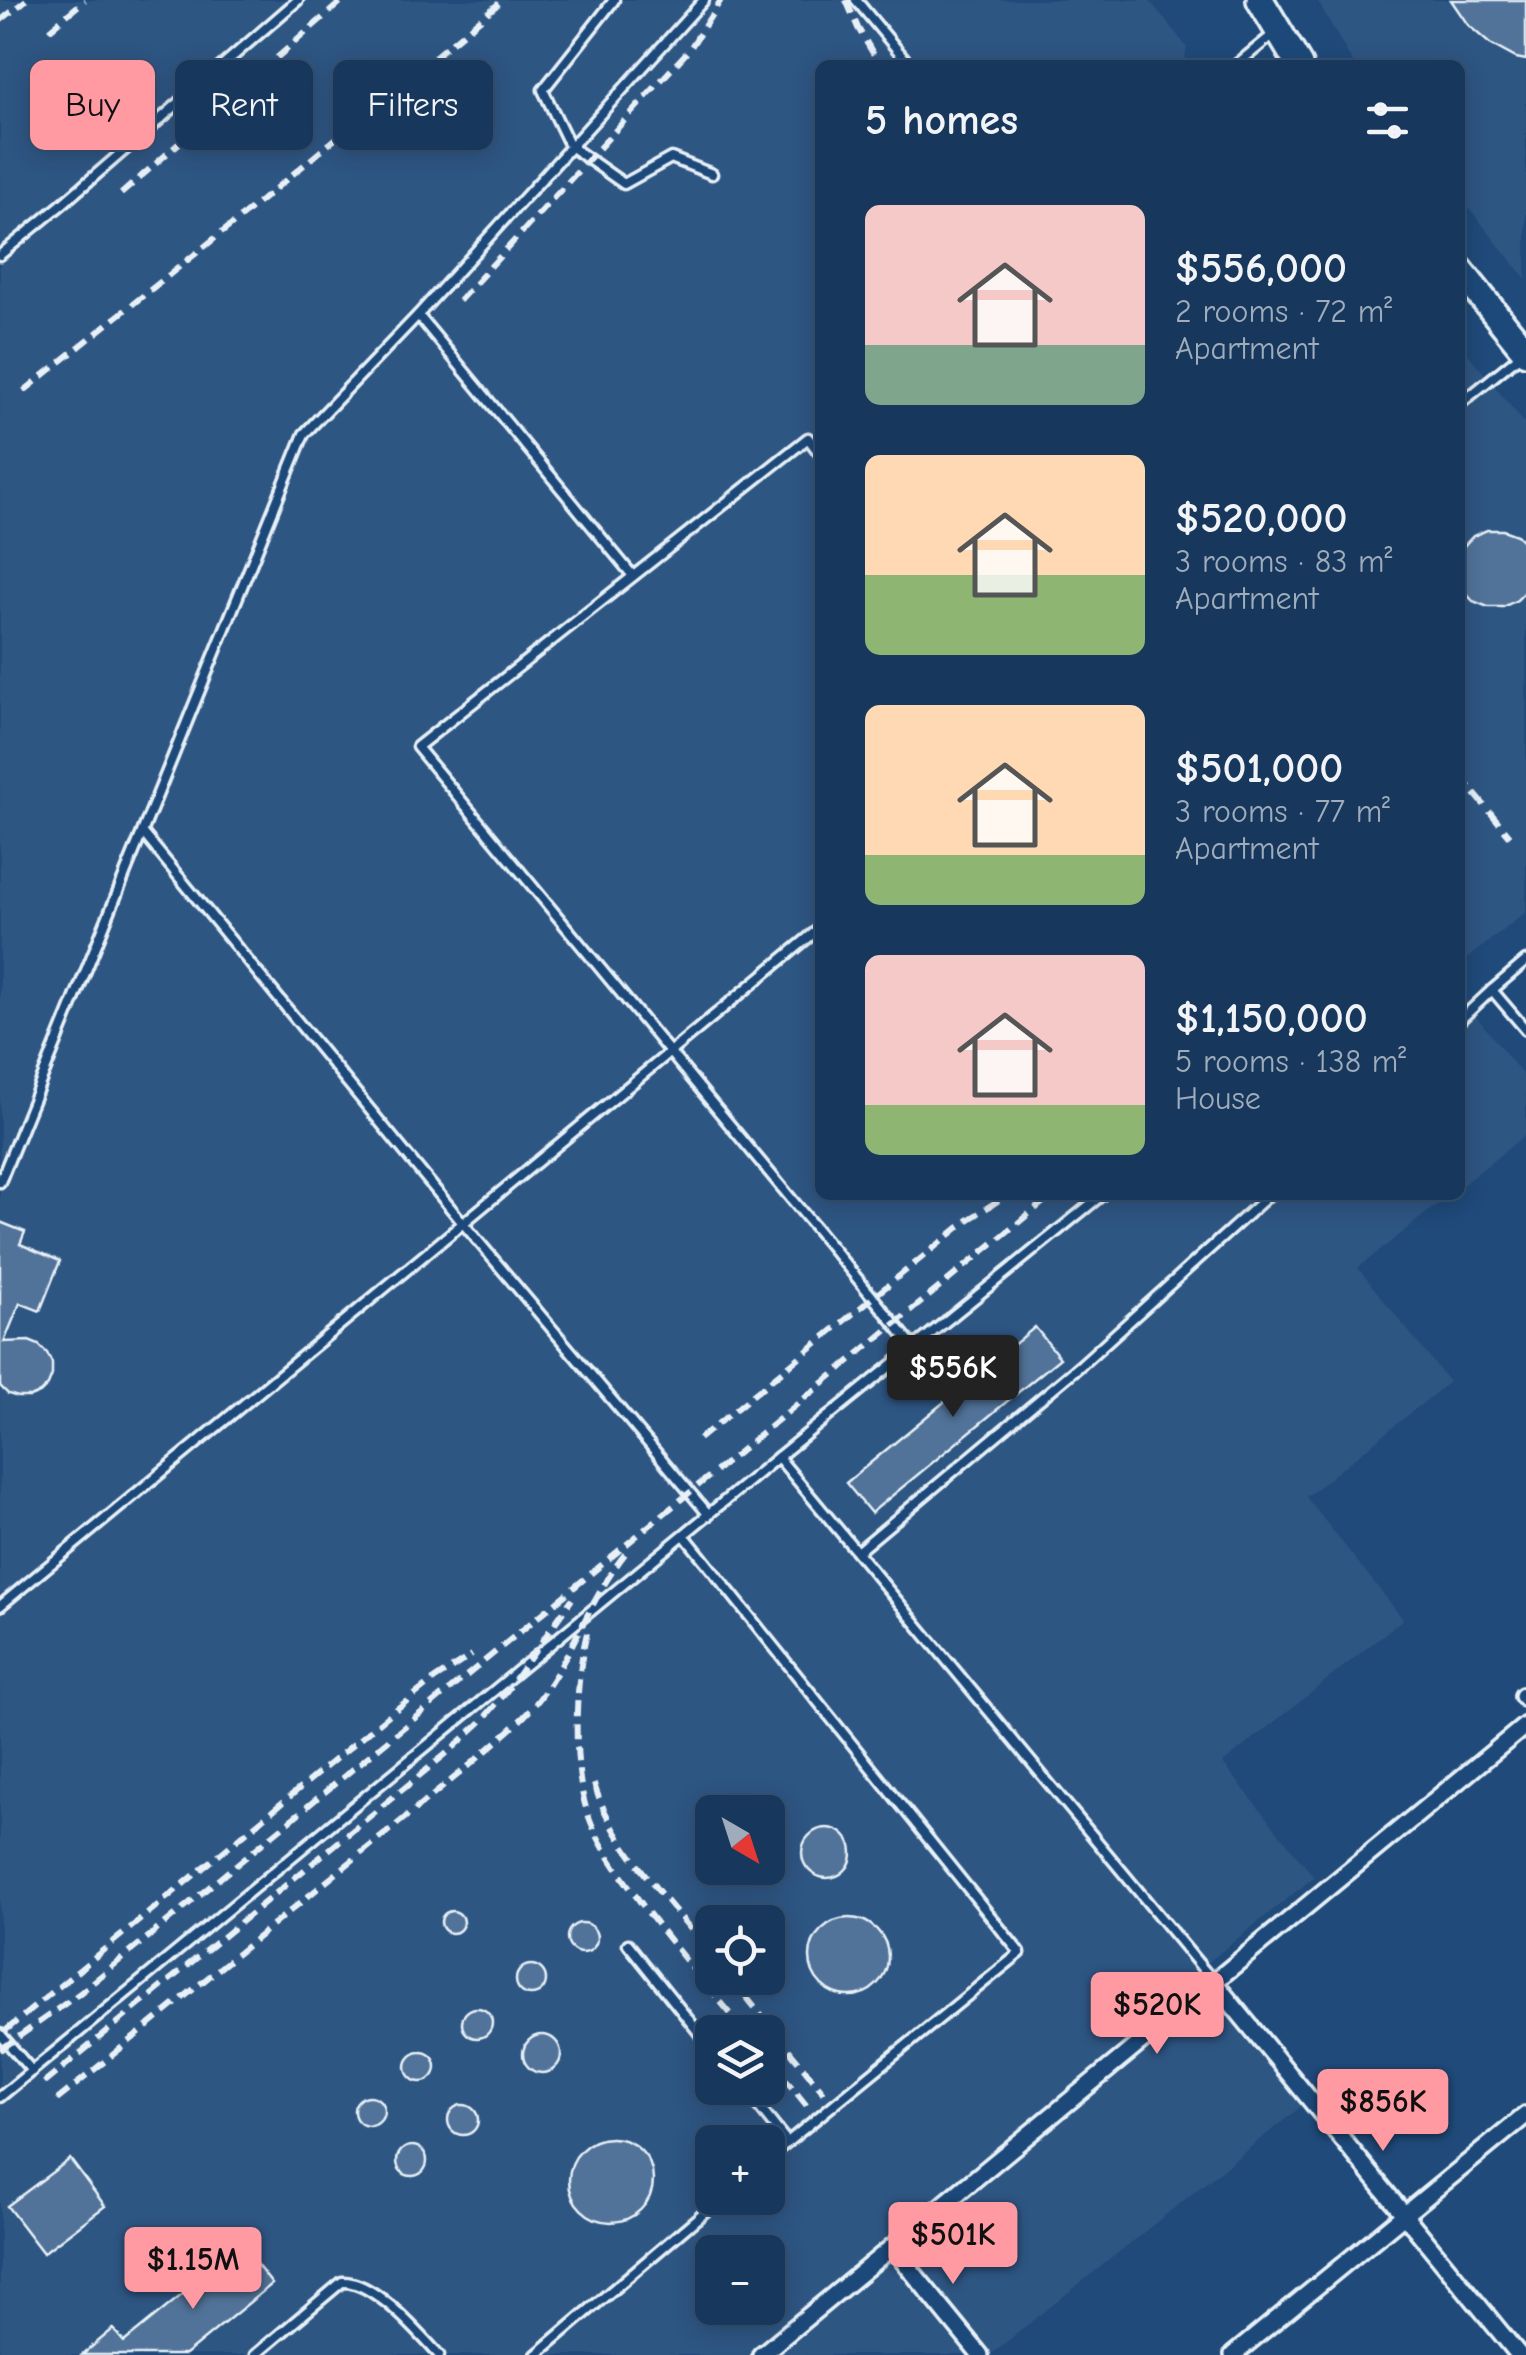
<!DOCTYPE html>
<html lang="en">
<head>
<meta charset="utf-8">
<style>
	body { margin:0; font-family:"Comic Neue",sans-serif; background:#203f62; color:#f1f3f6; height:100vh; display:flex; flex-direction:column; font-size:38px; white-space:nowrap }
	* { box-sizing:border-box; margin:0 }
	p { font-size:32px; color:#9eacbb }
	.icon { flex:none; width:55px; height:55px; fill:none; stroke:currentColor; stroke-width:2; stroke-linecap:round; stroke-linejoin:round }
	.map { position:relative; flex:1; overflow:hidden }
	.panel { position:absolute; left:815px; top:60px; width:650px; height:1140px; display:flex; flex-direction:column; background:#17385c; border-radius:15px; box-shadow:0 5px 25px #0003,0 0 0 2px #365272 }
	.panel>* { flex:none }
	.banner { position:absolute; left:30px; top:60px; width:635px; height:90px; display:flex; gap:20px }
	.needle { width:65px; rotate:141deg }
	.tools { position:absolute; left:695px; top:1795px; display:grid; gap:20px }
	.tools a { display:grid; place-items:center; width:90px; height:90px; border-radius:15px; background:#17385c; box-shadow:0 5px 25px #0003,0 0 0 2px #365272; font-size:50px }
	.price { position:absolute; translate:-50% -85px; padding:0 22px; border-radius:10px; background:#ff9aa2; color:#111; font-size:32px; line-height:65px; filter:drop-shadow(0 2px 5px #0008) }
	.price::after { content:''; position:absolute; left:50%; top:60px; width:30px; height:22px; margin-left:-15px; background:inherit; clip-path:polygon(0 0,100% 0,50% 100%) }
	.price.selected { background:#222; color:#fff }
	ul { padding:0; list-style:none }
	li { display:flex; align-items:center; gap:30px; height:250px; padding:0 50px }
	li span { display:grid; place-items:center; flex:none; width:280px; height:200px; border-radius:15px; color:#555 }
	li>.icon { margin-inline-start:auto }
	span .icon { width:120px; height:120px; fill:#fffc; stroke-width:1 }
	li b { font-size:42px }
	h2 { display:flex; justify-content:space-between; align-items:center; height:120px; padding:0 50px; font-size:42px }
	.chip { padding:0 35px; border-radius:15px; background:#17385c; box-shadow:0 5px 25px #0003,0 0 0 2px #365272; font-size:35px; line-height:90px }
	.chip.selected { background:#ff9aa2; color:#111 }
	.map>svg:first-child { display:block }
</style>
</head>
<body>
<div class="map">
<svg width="1526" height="2355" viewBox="0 0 1526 2355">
	<rect width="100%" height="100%" fill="#1f4a7a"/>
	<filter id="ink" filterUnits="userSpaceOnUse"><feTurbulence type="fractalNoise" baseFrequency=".01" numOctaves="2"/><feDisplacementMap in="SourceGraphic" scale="20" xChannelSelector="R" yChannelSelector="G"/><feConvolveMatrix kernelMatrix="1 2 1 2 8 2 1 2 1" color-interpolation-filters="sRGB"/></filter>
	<g filter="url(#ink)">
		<g fill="#2e5683" fill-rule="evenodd">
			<path d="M 0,0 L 1149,0 L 1187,47 L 1184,65 L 820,65 L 820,1195 L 1449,1195 L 1358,1268 L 1449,1382 L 1306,1497 L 1403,1619 L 1223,1763 L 1314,1877 L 1196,1972 L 1302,2106 L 990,2355 L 0,2355 ZM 712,1812 L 768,1812 L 768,1868 L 712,1868 ZM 712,1922 L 768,1922 L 768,1978 L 712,1978 ZM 712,2032 L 768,2032 L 768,2088 L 712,2088 ZM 712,2142 L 768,2142 L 768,2198 L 712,2198 ZM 712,2252 L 768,2252 L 768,2308 L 712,2308 Z"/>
			<polygon points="1317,0 1526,0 1526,279 1460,197 1460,65 1354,65"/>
			<polygon points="1460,344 1526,425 1526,912 1460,964"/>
			<polygon points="1460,996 1526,1079 1526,1134 1460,1187"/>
		</g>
		<g fill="#517399" stroke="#e8f1f8" stroke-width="2.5">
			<polygon points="1451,0 1526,0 1526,60 1516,58 1490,44 1468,25"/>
			<polygon points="1487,530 1503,530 1517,535 1526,544 1526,591 1517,600 1503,607 1488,607 1473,601 1463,590 1460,584 1460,553 1463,547 1473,536"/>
			<polygon points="0,1222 25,1232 20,1244 60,1261 40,1311 20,1303 4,1342 29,1341 39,1345 47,1353 52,1363 52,1375 48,1385 40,1393 30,1397 18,1397 8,1394 0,1386"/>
			<polygon points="1035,1327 1060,1358 871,1513 846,1483"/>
			<circle cx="827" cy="1853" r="25"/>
			<circle cx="452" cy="1922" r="11"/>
			<circle cx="849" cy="1957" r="39"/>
			<circle cx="582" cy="1938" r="15"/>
			<circle cx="531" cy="1980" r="15"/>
			<circle cx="477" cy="2023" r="15"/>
			<circle cx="542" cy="2054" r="19"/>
			<circle cx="421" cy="2067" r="15"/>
			<circle cx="369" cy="2111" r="15"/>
			<circle cx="463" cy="2120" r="15"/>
			<circle cx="611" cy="2180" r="42"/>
			<circle cx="412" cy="2161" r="15"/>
			<polygon points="70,2159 105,2206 43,2253 7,2206"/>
			<polygon points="242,2246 272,2284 185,2355 82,2355 113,2329 124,2342"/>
		</g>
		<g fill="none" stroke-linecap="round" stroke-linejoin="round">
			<defs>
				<g id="service">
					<polyline points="614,0 543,90 570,146 624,184 671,158 712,174"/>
					<polyline points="856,0 910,65"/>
					<polyline points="1236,65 1275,33"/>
					<polyline points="0,255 61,205 298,0"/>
					<polyline points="418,315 633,576"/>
					<polyline points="1460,404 1523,353"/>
					<polyline points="820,454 808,438 417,747 914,1347"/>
					<polyline points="143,833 462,1222 709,1515"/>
					<polyline points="1526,961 1492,990 1526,1030"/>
					<polyline points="1460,1020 1492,990"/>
					<polyline points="0,1182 304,434 418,315 704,0"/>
					<polyline points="778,1457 1213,1981"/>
					<polyline points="684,1535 1020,1953 768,2158"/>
					<polyline points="857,1552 1082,1364 1269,1195"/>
					<polyline points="0,1606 820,928"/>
					<polyline points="628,1944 712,2049"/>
					<polyline points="0,2034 32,2071"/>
					<polyline points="744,2088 787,2142"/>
					<polyline points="0,2097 778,1457 1102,1195"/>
					<path d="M 255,2355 L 342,2282 C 373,2280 418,2332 439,2355"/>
					<polyline points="536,2355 721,2198"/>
				</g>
				<g id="minor">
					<polyline points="1523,1696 1526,1699"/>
					<polyline points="1213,1981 1519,2355"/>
					<polyline points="892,2247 980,2355"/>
					<polyline points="761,2355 1526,1725"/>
					<polyline points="1233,2355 1526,2115"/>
				</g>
				<g id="primary">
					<polyline points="1260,0 1299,65"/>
					<polyline points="1460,270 1526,352"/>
				</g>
			</defs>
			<use href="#service" stroke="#e8f1f8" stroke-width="15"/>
			<use href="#minor" stroke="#e8f1f8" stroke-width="22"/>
			<use href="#primary" stroke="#e8f1f8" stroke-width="32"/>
			<use href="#service" stroke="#1f4a7a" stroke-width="8"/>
			<use href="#minor" stroke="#1f4a7a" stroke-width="15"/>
			<use href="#primary" stroke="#1f4a7a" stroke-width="25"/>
			<g stroke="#e8f1f8" stroke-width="6" stroke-dasharray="15 8" stroke-linecap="butt">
				<polyline points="846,0 858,28 880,65"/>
				<polyline points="0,21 26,0"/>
				<polyline points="49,30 85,0"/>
				<polyline points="121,194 343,0"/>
				<polyline points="459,301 689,50 721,0"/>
				<polyline points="24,391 229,227 503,0"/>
				<polyline points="1460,776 1510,836"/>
				<polyline points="699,1439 968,1220 1007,1195"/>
				<path d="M 587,1633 C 575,1679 572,1762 586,1808 C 595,1838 613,1864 631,1889 C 666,1939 707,1985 746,2032"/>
				<path d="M 594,1784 C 615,1850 670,1902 712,1955"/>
				<polyline points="731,1978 824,2093"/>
				<polyline points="5,2031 390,1714 435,1679 472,1655"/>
				<polyline points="0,2050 80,1993 1052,1195"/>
				<polyline points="768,2058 807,2106"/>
				<polyline points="44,2083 452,1749 480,1723 503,1696 572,1599"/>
				<path d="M 57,2100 L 470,1765 C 494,1743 523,1722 542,1695 C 574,1651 591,1597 625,1554"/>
			</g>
		</g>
	</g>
</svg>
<div class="tools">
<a><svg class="needle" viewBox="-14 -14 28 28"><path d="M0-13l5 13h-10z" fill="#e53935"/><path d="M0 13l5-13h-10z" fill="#9eacbb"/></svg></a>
<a><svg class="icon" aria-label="locate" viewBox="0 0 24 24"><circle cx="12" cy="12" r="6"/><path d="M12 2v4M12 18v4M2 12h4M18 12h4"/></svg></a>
<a><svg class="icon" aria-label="layers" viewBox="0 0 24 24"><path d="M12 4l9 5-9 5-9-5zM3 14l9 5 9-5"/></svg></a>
<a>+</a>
<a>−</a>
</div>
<b class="price selected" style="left:953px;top:1420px">$556K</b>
<b class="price" style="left:1157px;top:2057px">$520K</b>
<b class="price" style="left:1383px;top:2154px">$856K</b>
<b class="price" style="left:953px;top:2287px">$501K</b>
<b class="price" style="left:193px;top:2312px">$1.15M</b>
<div class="banner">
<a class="chip selected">Buy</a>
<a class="chip">Rent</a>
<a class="chip">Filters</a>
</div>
<section class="panel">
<h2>5 homes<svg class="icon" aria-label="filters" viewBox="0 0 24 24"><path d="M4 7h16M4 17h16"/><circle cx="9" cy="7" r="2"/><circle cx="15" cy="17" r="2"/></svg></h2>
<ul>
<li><span style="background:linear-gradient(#f6c9c9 70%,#7fa58c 0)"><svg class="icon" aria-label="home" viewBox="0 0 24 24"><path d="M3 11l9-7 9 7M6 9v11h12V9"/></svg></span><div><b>$556,000</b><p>2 rooms · 72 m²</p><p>Apartment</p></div></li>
<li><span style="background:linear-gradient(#ffd9b3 60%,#8fb573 0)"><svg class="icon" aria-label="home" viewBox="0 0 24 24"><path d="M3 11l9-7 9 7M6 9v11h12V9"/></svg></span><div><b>$520,000</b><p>3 rooms · 83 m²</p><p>Apartment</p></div></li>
<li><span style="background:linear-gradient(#ffd9b3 75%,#8fb573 0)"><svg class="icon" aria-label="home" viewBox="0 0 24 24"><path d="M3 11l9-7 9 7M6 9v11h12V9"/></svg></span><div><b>$501,000</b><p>3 rooms · 77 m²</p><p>Apartment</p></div></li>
<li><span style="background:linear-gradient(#f6c9c9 75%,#8fb573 0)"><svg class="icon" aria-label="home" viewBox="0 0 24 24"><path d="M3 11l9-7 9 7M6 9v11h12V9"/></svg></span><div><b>$1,150,000</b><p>5 rooms · 138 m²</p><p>House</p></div></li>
</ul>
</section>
</div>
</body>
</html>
